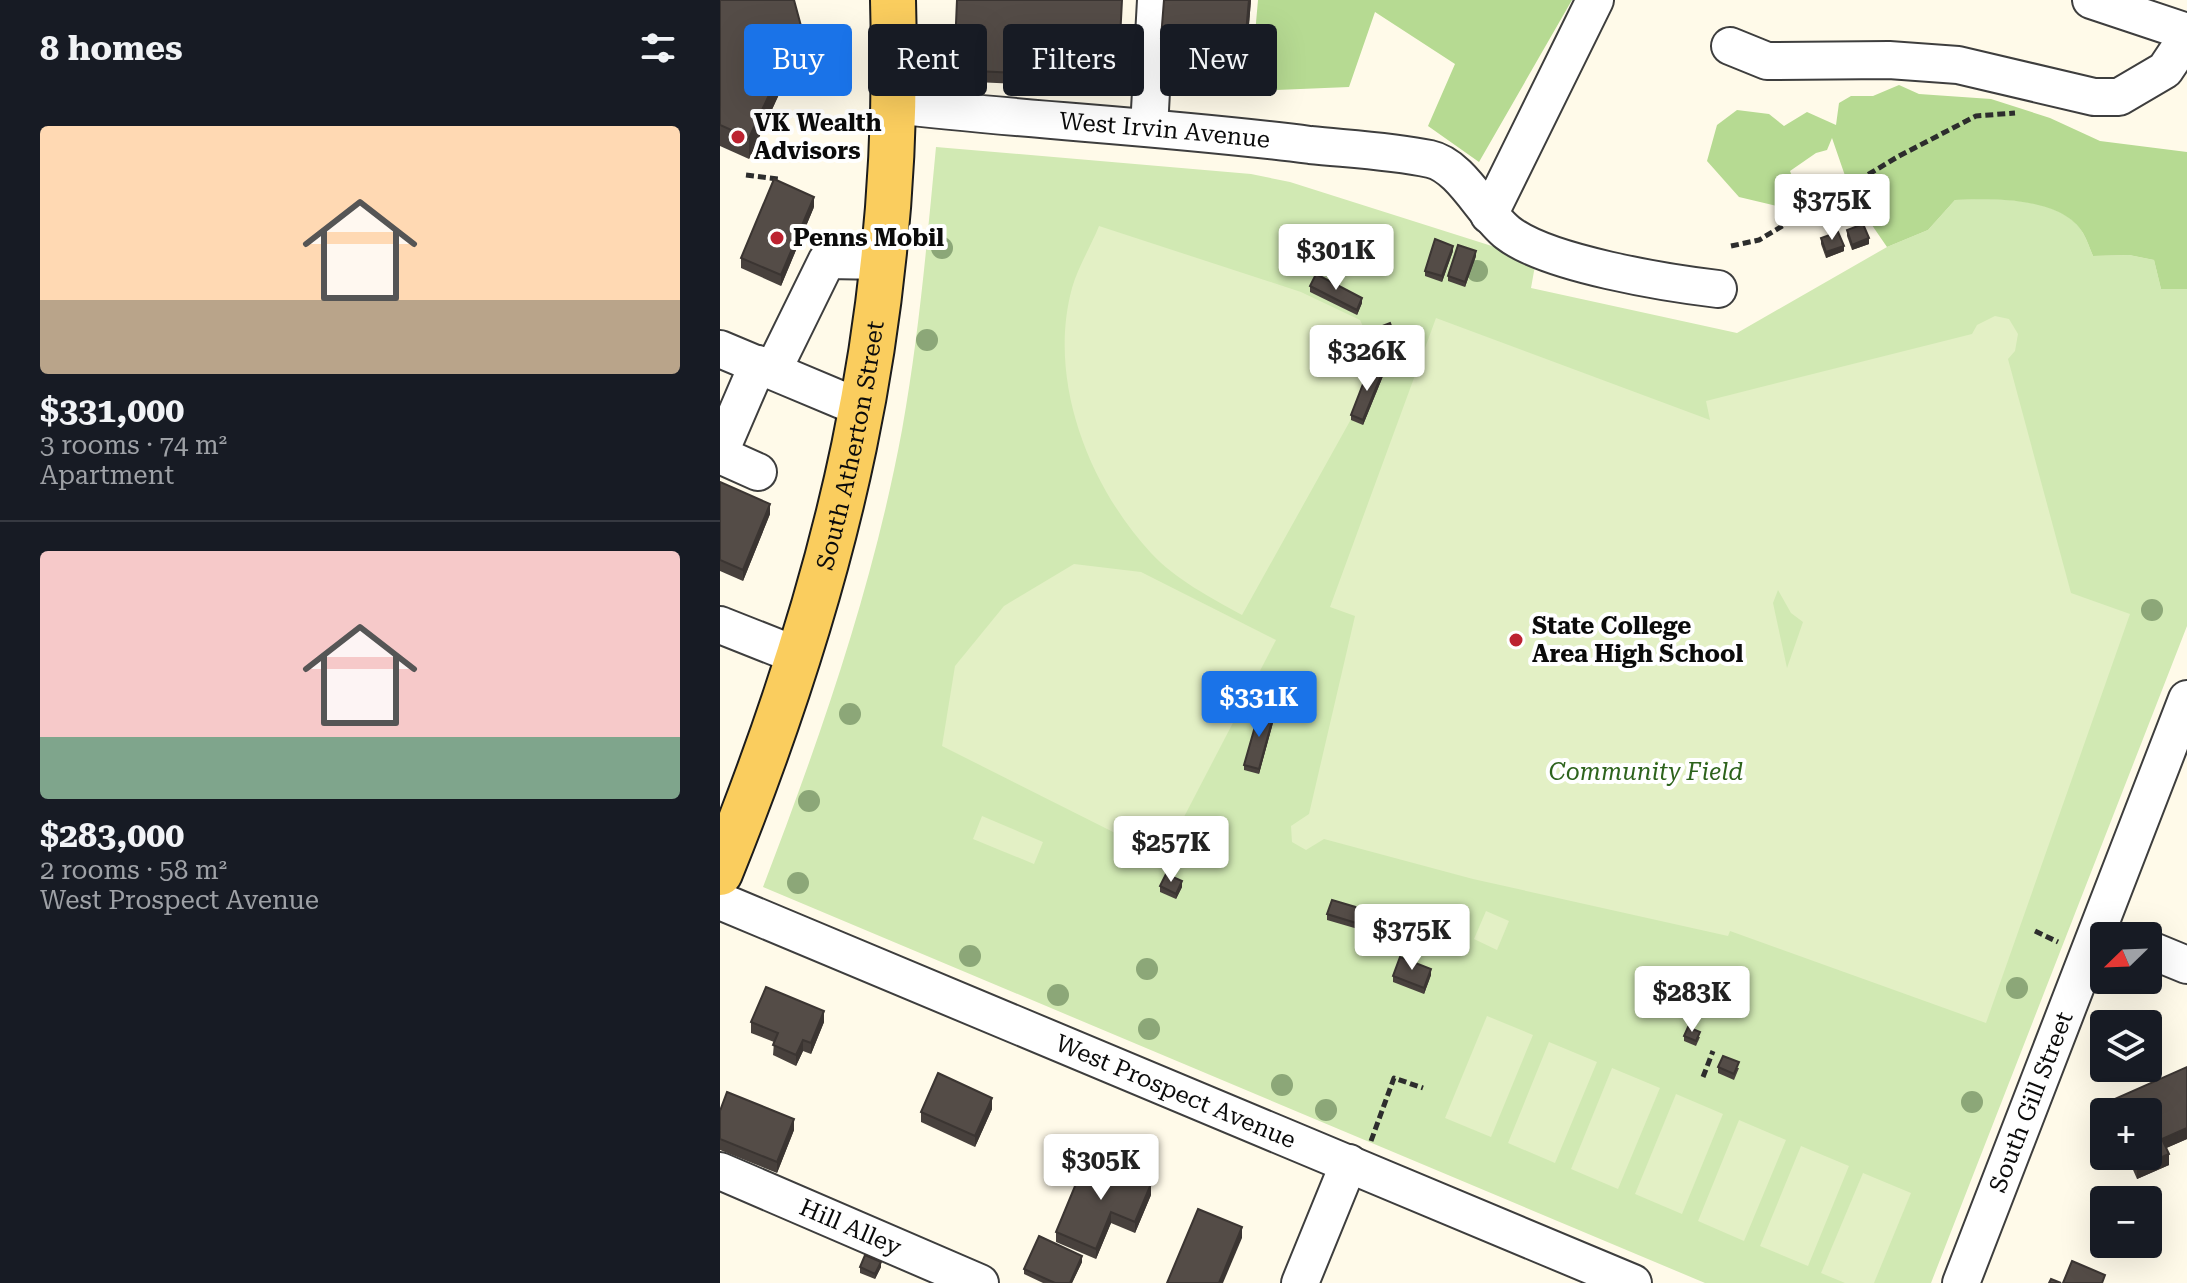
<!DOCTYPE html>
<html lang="en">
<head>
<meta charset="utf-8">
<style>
	body { margin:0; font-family:"Roboto Serif",serif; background:#242831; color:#f1f3f6; height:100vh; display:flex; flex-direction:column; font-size:30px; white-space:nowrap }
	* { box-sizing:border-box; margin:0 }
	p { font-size:26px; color:#9ea1a6 }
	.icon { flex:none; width:44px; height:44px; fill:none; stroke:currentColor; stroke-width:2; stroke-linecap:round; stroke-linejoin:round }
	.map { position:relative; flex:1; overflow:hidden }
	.panel { display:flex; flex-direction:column; background:#171b24; width:720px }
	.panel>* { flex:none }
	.guide { position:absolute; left:24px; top:24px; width:760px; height:72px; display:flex; gap:16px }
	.needle { width:52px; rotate:247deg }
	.fabs { position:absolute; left:1370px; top:922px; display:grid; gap:16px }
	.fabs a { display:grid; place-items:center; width:72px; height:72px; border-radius:8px; background:#171b24; box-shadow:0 8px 32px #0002; font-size:40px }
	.price { position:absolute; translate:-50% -68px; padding:0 18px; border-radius:8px; background:#fff; color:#222; font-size:26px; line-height:52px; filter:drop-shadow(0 2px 4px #0008) }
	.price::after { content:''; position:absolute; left:50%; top:48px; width:24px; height:18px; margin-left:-12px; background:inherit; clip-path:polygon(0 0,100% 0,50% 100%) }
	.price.selected { background:#1a73e8; color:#fff }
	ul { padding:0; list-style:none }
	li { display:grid; align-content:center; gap:16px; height:424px; padding:0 40px }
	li+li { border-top:2px solid #363941 }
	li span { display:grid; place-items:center; height:248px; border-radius:8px; color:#555 }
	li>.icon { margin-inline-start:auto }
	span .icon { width:144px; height:144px; fill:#fffc; stroke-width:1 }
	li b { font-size:34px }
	h2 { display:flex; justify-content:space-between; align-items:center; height:96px; padding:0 40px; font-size:34px }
	.tag { padding:0 28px; border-radius:8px; background:#171b24; box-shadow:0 8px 32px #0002; font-size:28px; line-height:72px }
	.tag.selected { background:#1a73e8; color:#fff }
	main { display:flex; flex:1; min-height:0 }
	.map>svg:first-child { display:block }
</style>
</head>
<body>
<main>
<section class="panel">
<h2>8 homes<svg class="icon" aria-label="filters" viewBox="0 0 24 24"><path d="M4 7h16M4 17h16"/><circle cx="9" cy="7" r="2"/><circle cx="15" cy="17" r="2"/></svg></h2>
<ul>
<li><span style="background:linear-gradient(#ffd9b3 70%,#b9a48a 0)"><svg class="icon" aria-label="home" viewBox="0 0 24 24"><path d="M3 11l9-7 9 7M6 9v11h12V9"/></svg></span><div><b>$331,000</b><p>3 rooms · 74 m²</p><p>Apartment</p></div></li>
<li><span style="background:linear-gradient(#f6c9c9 75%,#7fa58c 0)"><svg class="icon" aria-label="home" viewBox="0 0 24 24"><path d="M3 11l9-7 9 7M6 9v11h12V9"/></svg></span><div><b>$283,000</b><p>2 rooms · 58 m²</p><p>West Prospect Avenue</p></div></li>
</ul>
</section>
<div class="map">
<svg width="1467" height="1283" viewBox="0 0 1467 1283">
	<rect width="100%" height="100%" fill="#fffae9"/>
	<path fill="#d1e9b3" d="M 216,147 L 531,174 L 570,182 L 816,260 L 811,288 L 1017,333 L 1167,247 L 1208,230 L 1235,200 C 1272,198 1342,196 1363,233 C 1367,240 1370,249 1373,256 L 1409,255 L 1434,260 L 1441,289 L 1467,289 L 1467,626 L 1211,1283 L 985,1283 L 43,887 C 100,738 153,587 182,430 C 199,336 207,241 216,147 Z"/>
	<g fill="#b6da92">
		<polygon points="538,0 852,0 759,162 708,126 735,64 655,12 629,87 530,91"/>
		<path d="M 1179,85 L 1199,94 L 1271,99 L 1330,118 L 1380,141 L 1467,152 L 1467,289 L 1441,289 L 1434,260 L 1409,255 L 1373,256 C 1370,249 1367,240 1363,233 C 1342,197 1272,198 1235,200 L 1208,230 L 1167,247 L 1132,196 L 1112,138 L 1107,150 L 1096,153 L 1070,171 L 1078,191 L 1074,210 L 1019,197 L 987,161 L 997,125 L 1017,110 L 1049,114 L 1064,126 L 1087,112 L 1116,125 L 1119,103 L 1131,96 L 1153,96 Z"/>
	</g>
	<g fill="#e3f0c5" fill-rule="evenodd">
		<path d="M 379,226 L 581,292 L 640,320 L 656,354 L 630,421 L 522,615 C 491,598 455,579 431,553 C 369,486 327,380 352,288 C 358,267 371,246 379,226 Z"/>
		<path d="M 1275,316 L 1289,319 L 1298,334 L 1295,351 L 1288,359 L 1351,593 L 1410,614 L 1266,1023 L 1010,931 L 1008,936 L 753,879 L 604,839 L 586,850 L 572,842 L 571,826 L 589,814 L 635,616 L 610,607 L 716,318 L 990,420 L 986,401 L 1252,334 L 1257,325 ZM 1058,590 L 1071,613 L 1083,622 L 1067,668 L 1053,603 Z"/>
		<polygon points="354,564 421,572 556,640 452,840 427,849 222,746 235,666 284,606"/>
		<polygon points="262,816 323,842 314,864 253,839"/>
		<polygon points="766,911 789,921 777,950 754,939"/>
		<polygon points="767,1016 813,1035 771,1137 725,1118"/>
		<polygon points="829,1042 877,1062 835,1163 788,1143"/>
		<polygon points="892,1068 940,1088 898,1189 851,1169"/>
		<polygon points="956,1094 1003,1114 962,1214 915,1194"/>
		<polygon points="1019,1120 1066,1140 1024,1241 978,1221"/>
		<polygon points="1081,1146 1129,1166 1088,1266 1040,1246"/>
		<polygon points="1143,1173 1191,1193 1154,1283 1125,1283 1101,1273"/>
	</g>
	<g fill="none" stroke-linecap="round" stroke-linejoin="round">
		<defs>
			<g id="minor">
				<polyline points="1371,0 1467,32"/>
				<polyline points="1010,46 1047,61 1169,60 1238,65 1374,97 1399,97 1445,70 1467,37"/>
				<path id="s1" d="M 174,105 C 312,121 451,127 590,145 C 629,149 671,151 710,159 C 742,166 763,214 788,233 C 828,264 947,283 998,289"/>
				<polyline points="429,128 436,0"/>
				<polyline points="769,215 875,0"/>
				<polyline points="0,349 143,409"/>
				<polyline points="53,370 107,260 166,261"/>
				<polyline points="0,452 38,364"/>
				<polyline points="0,455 38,472"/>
				<polyline points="0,625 81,657"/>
				<path id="s2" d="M 0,901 L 913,1283"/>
				<polyline points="1428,949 1467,965"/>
				<path id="s3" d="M 0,1171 L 260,1283"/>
				<polyline points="580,1283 629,1163"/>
				<path id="s4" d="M 1241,1283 L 1467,699"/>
			</g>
			<g id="major">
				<path id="s5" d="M 0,873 C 118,581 182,317 173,0"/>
			</g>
		</defs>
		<use href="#minor" stroke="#3e3e3e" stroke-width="40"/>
		<use href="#major" stroke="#1c1c1c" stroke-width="48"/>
		<g stroke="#2d2d2d" stroke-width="5" stroke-dasharray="8 4" stroke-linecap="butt">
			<polyline points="26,175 58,179"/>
			<polyline points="1011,246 1039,240 1179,156 1256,116 1295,113"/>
			<polyline points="1315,931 1338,942"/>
			<polyline points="983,1077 993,1051"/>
			<polyline points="651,1141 674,1078 703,1088"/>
		</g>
		<use href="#minor" stroke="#fff" stroke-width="36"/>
		<use href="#major" stroke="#facd5e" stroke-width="44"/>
	</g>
	<g fill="#8ca778">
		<circle cx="222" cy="248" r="11"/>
		<circle cx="757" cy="271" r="11"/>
		<circle cx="207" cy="340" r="11"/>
		<circle cx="1432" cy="610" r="11"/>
		<circle cx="130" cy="714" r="11"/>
		<circle cx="89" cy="801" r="11"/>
		<circle cx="78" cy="883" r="11"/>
		<circle cx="250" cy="956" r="11"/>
		<circle cx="427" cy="969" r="11"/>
		<circle cx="1297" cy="988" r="11"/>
		<circle cx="338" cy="995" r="11"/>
		<circle cx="429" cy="1029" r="11"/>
		<circle cx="562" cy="1085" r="11"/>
		<circle cx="1252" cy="1102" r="11"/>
		<circle cx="606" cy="1110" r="11"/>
	</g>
	<g fill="#48413d">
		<polygon points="0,0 81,47 29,159 0,146"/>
		<polygon points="402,0 398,89 234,81 234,70"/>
		<polygon points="531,0 525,73 441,67 441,38"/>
		<polygon points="94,207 61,286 21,268 21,258"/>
		<polygon points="1127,230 1149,244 1132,250 1127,236"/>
		<polygon points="1101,238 1124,251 1106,258 1101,244"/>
		<polygon points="733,251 722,282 705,276 705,271"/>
		<polygon points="756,256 745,287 728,281 728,276"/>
		<polygon points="590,286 642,303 637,315 590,292"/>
		<polygon points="657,328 676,344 663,349 657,333"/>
		<polygon points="663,376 643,425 631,420 631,415"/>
		<polygon points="0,482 50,514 23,581 0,571"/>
		<polygon points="554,719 539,774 524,770 524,765"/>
		<polygon points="440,886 462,887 456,899 440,892"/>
		<polygon points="607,914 666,922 662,936 607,920"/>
		<polygon points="711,975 704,994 673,982 673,976"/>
		<polygon points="31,1022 104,1022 91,1054 83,1051 76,1066 53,1055 54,1042 31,1033"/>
		<polygon points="964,1036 980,1037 976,1046 964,1041"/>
		<polygon points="998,1067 1019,1068 1014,1080 998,1073"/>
		<polygon points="1467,1067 1467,1139 1446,1148 1449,1165 1417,1179 1407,1156 1428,1156 1428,1112 1388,1112 1388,1102"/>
		<polygon points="272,1109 255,1147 201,1122 201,1112"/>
		<polygon points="0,1111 74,1130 57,1173 0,1150"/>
		<polygon points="431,1195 415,1233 391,1223 376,1259 336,1242 336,1232"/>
		<polygon points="362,1262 352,1283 323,1283 304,1274 304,1269"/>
		<polygon points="140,1267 161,1267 155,1279 140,1273"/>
	</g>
	<g fill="#3b3532">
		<polygon points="529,0 531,0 525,73 525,44"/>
		<polygon points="81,26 81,47 29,159 29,138"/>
		<polygon points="94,197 94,207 61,286 61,275"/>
		<polygon points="1149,238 1149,244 1132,250 1132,245"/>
		<polygon points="733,246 733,251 722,282 722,276"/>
		<polygon points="1124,246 1124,251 1106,258 1106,252"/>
		<polygon points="756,251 756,256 745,287 745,282"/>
		<polygon points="642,298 642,303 637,315 637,310"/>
		<polygon points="676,339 676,344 663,349 663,344"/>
		<polygon points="663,371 663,376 643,425 643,420"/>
		<polygon points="50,504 50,514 23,581 23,570"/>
		<polygon points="554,714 554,719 539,774 539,769"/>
		<polygon points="462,881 462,887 456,899 456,894"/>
		<polygon points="711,969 711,975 704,994 704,988"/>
		<polygon points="104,1011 104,1022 91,1054 91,1043"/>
		<polygon points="83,1040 83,1051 76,1066 76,1055"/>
		<polygon points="272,1098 272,1109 255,1147 255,1136"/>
		<polygon points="74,1119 74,1130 57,1173 57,1162"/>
		<polygon points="1467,1128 1467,1139 1442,1150 1442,1139"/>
		<polygon points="1449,1154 1449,1165 1417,1179 1417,1168"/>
		<polygon points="431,1184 431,1195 415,1233 415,1222"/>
		<polygon points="391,1212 391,1223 376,1259 376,1249"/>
		<polygon points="522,1227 522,1238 503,1283 499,1283"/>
		<polygon points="362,1256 362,1262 352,1283 350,1283"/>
		<polygon points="161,1262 161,1267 155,1279 155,1274"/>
	</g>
	<g fill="#544c47" stroke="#3b3532" stroke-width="2">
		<polygon points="0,0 74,0 81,26 29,138 0,125"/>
		<polygon points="237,0 402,0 398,78 234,70"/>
		<polygon points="444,0 529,0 525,44 441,38"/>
		<polygon points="54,179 94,197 61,275 21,258"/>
		<polygon points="1143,224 1149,238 1132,245 1127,230"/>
		<polygon points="1118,232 1124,246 1106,252 1101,238"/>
		<polygon points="715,239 733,246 722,276 705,271"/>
		<polygon points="738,245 756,251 745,282 728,276"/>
		<polygon points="596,274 642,298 637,310 590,286"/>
		<polygon points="670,323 676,339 663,344 657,328"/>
		<polygon points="650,366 663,371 643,420 631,415"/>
		<polygon points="0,482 50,504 23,570 0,560"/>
		<polygon points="540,709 554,714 539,769 524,765"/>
		<polygon points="446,874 462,881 456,894 440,886"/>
		<polygon points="612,900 666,916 662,931 607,914"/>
		<polygon points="680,957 711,969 704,988 673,976"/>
		<polygon points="46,987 104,1011 91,1043 83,1040 76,1055 53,1045 58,1033 31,1022"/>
		<polygon points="968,1027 980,1032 976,1041 964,1036"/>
		<polygon points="1003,1056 1019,1062 1014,1074 998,1067"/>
		<polygon points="1467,1067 1467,1128 1442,1139 1449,1154 1417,1168 1411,1156 1428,1156 1428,1112 1392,1112 1388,1102"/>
		<polygon points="218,1073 272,1098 255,1136 201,1112"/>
		<polygon points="7,1092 74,1119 57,1162 0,1139 0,1111"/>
		<polygon points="367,1157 431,1184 415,1222 391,1212 376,1249 336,1232"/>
		<polygon points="478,1209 522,1227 499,1283 447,1283"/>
		<polygon points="319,1236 362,1256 350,1283 335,1283 304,1269"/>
		<polygon points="145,1255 161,1262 155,1274 140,1267"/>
		<polygon points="1352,1261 1385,1275 1382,1283 1343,1283"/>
		<polygon points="1331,1279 1341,1283 1329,1283"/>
	</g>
	<g fill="#bc2230" stroke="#fff" stroke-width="3">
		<circle cx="18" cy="137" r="8"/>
		<circle cx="57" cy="238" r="8"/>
		<circle cx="796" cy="640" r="8"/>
	</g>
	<g text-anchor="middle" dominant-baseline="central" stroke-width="8" stroke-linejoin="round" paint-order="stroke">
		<g font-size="24" font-weight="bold" fill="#0b0b0b" stroke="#fff" text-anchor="start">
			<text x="34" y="123">VK Wealth<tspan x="34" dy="28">Advisors</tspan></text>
			<text x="73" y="238">Penns Mobil</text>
			<text x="812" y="626">State College<tspan x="812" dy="28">Area High School</tspan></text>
		</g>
		<g font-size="24" fill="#0b0b0b" stroke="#fff">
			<text stroke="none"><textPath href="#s1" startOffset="272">West Irvin Avenue</textPath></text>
			<text stroke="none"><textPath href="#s5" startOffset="448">South Atherton Street</textPath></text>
			<text stroke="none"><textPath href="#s2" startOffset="494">West Prospect Avenue</textPath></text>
			<text stroke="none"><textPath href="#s4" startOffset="194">South Gill Street</textPath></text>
			<text stroke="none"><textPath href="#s3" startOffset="142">Hill Alley</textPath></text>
		</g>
		<g font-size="24" font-style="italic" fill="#2d631c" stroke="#fff">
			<text x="926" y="772">Community Field</text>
		</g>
	</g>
</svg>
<div class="fabs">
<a><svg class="needle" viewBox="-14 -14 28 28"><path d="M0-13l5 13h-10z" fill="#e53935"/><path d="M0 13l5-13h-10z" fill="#9ea1a6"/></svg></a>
<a><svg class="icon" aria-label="layers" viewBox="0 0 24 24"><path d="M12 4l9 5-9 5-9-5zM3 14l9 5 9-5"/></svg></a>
<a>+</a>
<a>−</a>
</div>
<b class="price" style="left:1112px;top:242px">$375K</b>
<b class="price" style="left:616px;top:292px">$301K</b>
<b class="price" style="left:647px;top:393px">$326K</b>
<b class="price selected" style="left:539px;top:739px">$331K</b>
<b class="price" style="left:451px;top:884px">$257K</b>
<b class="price" style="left:692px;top:972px">$375K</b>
<b class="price" style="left:972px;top:1034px">$283K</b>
<b class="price" style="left:381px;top:1202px">$305K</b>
<div class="guide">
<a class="tag selected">Buy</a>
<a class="tag">Rent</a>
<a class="tag">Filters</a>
<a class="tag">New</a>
</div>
</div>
</main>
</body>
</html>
